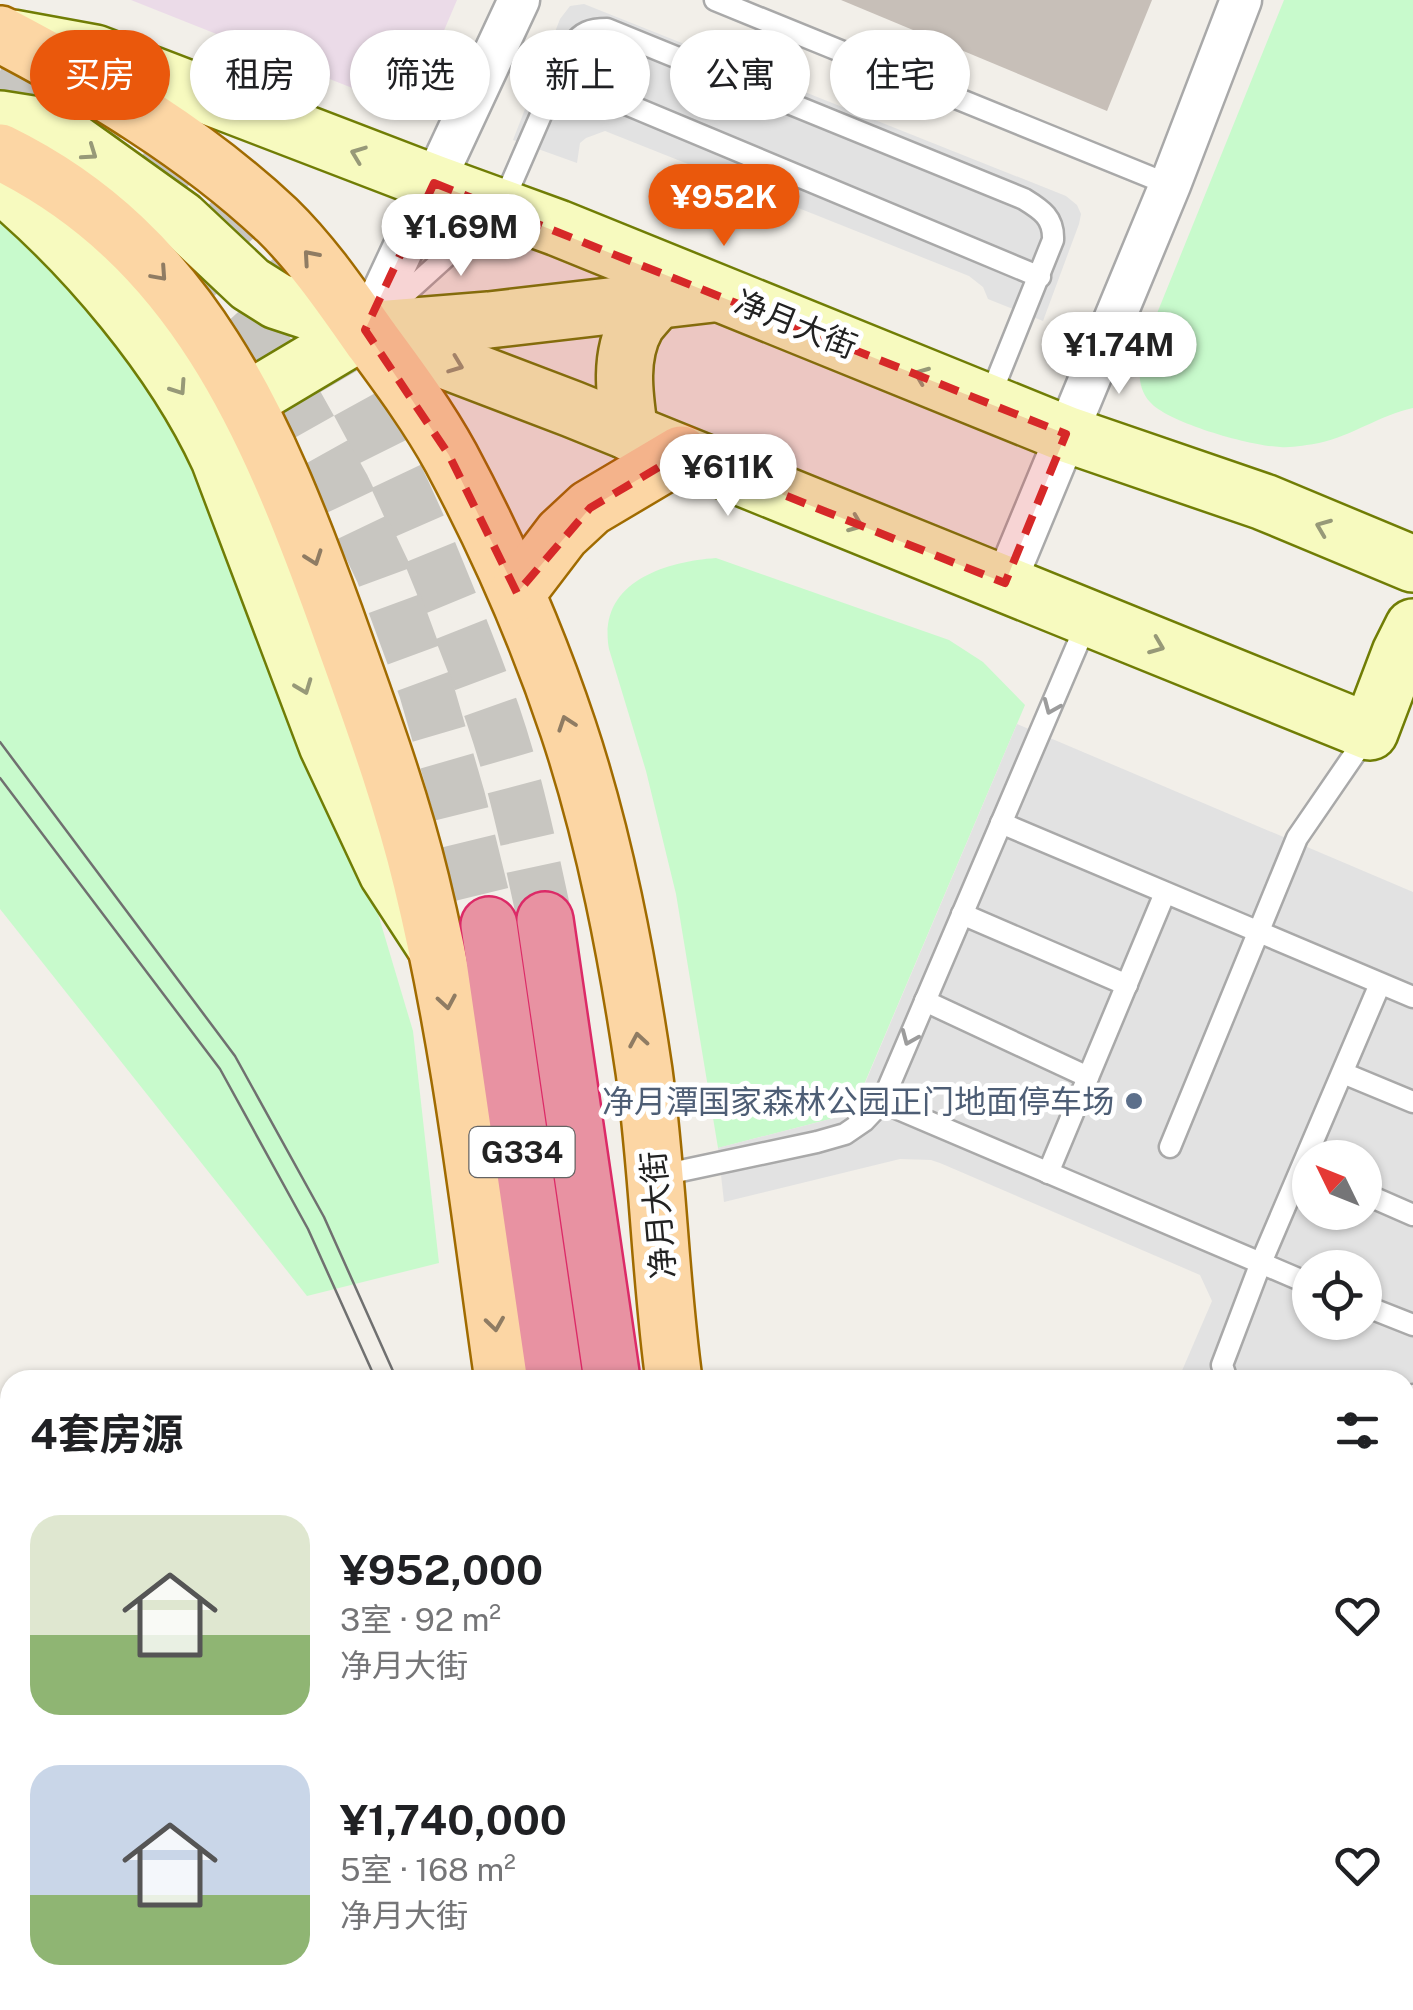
<!DOCTYPE html>
<html lang="zh">
<head>
<meta charset="utf-8">
<style>
	body { margin:0; font-family:"Public Sans","Noto Sans SC",sans-serif; background:#f6f6f6; color:#202124; height:100vh; display:flex; flex-direction:column; font-size:38px; white-space:nowrap }
	* { box-sizing:border-box; margin:0 }
	p { font-size:32px; color:#757577 }
	.icon { flex:none; width:55px; height:55px; fill:none; stroke:currentColor; stroke-width:2; stroke-linecap:round; stroke-linejoin:round }
	.map { position:relative; flex:1; overflow:hidden }
	.details { position:absolute; left:0px; top:1370px; width:1415px; height:640px; display:flex; flex-direction:column; background:#fff; border-radius:30px 30px 0 0; box-shadow:0 2px 8px #0004 }
	.details>* { flex:none }
	.guide { position:absolute; left:30px; top:30px; width:1355px; height:90px; display:flex; gap:20px }
	.needle { width:65px; rotate:313deg }
	.tools { position:absolute; left:1292px; top:1140px; display:grid; gap:20px }
	.tools a { display:grid; place-items:center; width:90px; height:90px; border-radius:50%; background:#fff; box-shadow:0 2px 8px #0004; font-size:50px }
	.price { position:absolute; translate:-50% -85px; padding:0 22px; border-radius:35px; background:#fff; color:#222; font-size:32px; line-height:65px; filter:drop-shadow(0 2px 5px #0008) }
	.price::after { content:''; position:absolute; left:50%; top:60px; width:30px; height:22px; margin-left:-15px; background:inherit; clip-path:polygon(0 0,100% 0,50% 100%) }
	.price.active { background:#ea580c; color:#fff }
	ul { padding:0; list-style:none }
	li { display:flex; align-items:center; gap:30px; height:250px; padding:0 30px }
	li span { display:grid; place-items:center; flex:none; width:280px; height:200px; border-radius:30px; color:#555 }
	li>.icon { margin-inline-start:auto }
	span .icon { width:120px; height:120px; fill:#fffc; stroke-width:1 }
	li b { font-size:42px }
	h2 { display:flex; justify-content:space-between; align-items:center; height:120px; padding:0 30px; font-size:42px }
	.chip { padding:0 35px; border-radius:45px; background:#fff; box-shadow:0 2px 8px #0004; font-size:35px; line-height:90px }
	.chip.active { background:#ea580c; color:#fff }
	.map>svg:first-child { display:block }
</style>
</head>
<body>
<div class="map">
<svg width="1413" height="2010" viewBox="0 0 1413 2010">
	<rect width="100%" height="100%" fill="#f2efe9"/>
	<polygon fill="#e0dfdf" points="101,2000 325,2000 327,2010 34,2010"/>
	<polygon fill="#ebdbe8" points="131,0 457,0 434,54 418,81 388,98 380,99"/>
	<g fill="#c8facc">
		<path d="M 1284,0 L 1413,0 L 1413,408 C 1380,415 1352,436 1319,443 C 1307,445 1292,448 1280,447 C 1251,446 1168,423 1150,402 C 1135,386 1139,362 1145,343 Z"/>
		<polygon points="0,221 16,232 111,336 152,393 234,550 339,783 413,1031 439,1263 307,1296 0,909"/>
		<path d="M 716,558 L 949,640 L 983,662 L 1025,705 L 860,1094 L 850,1108 L 838,1117 L 718,1148 L 676,894 L 646,771 L 609,649 C 597,583 663,562 716,558 Z"/>
	</g>
	<g fill="#e2e2e2" fill-rule="evenodd">
		<polygon points="584,4 1066,196 1077,205 1081,214 1079,224 1043,321 988,299 983,287 969,276 605,131 586,138 580,143 577,163 513,140 560,19 570,6"/>
		<path d="M 1017,724 L 1413,892 L 1413,1455 L 1405,1473 L 1405,1380 L 1178,1380 L 1212,1301 L 1200,1275 L 940,1163 L 931,1160 L 900,1159 L 724,1202 L 718,1148 L 838,1117 L 850,1108 L 860,1095 ZM 1310,1158 L 1365,1158 L 1365,1212 L 1310,1212 ZM 1310,1268 L 1365,1268 L 1365,1322 L 1310,1322 Z"/>
	</g>
	<g fill="#aad3df">
		<polygon points="10,1545 10,1659 0,1661 0,1546"/>
		<polygon points="1413,1653 1413,2010 838,2010 837,2000 1405,2000 1405,1654"/>
	</g>
	<polygon fill="#c7bfb8" points="841,0 1152,0 1107,111"/>
	<g fill="none" stroke-linecap="round" stroke-linejoin="round">
		<g stroke="#c8c6c1" stroke-width="55" stroke-dasharray="55 28" stroke-linecap="butt">
			<path d="M 0,71 C 64,101 126,135 181,180 C 297,275 369,410 427,546 C 450,602 473,658 493,715 C 516,782 530,851 545,920"/>
			<polyline points="183,250 252,326 343,488 383,572 426,689 458,799 489,925"/>
		</g>
		<defs>
			<g id="lane">
				<polyline points="715,0 1170,185"/>
				<polyline points="559,76 1040,277"/>
				<path d="M 385,312 L 501,207 L 571,46 C 582,32 590,29 607,29 L 1024,199 C 1042,210 1054,218 1053,240 L 989,399"/>
				<polyline points="1001,823 1413,997"/>
				<polyline points="962,914 1127,985"/>
				<polyline points="925,1001 1088,1077"/>
				<polyline points="1343,1073 1413,1102"/>
				<polyline points="882,1102 1310,1284"/>
				<polyline points="1170,1147 1297,838 1367,736"/>
				<polyline points="1048,1173 1165,893"/>
				<polyline points="657,1176 817,1142 845,1134 864,1121 882,1102 1088,620"/>
				<polyline points="1365,1194 1413,1215"/>
				<polyline points="1365,1306 1413,1325"/>
				<polyline points="1227,1380 1222,1365 1260,1265 1380,984"/>
				<polyline points="1405,1414 1413,1395"/>
			</g>
			<g id="street">
				<polyline points="365,330 519,0"/>
				<polyline points="1005,583 1170,185 1241,0"/>
				<polyline points="0,1902 10,1900"/>
			</g>
			<g id="secondary">
				<polyline points="13,38 95,53 434,183 558,228 1066,434 1264,502 1413,564"/>
				<polyline points="0,119 38,125 65,136 181,219 250,284 277,301 365,330 572,409 1370,732 1400,653 1413,627"/>
				<path d="M 0,184 C 84,254 173,359 219,459 L 327,745 L 387,873 L 434,945"/>
				<polyline points="246,401 365,330 489,320 713,294"/>
				<path d="M 630,433 C 625,398 618,357 637,324 C 643,316 651,308 657,300"/>
			</g>
			<g id="primary">
				<path d="M 0,34 C 99,86 195,143 277,220 C 313,255 342,298 371,339 C 399,377 428,416 451,458 C 497,544 537,635 568,728 C 605,839 627,956 644,1071 C 658,1173 660,1277 674,1380"/>
				<path d="M 0,152 C 192,246 266,425 335,615 C 366,703 399,790 421,881 C 461,1045 479,1213 503,1380"/>
				<polyline points="517,593 562,534 590,508 681,454"/>
				<polyline points="550,2000 551,2010"/>
				<polyline points="742,2000 743,2010"/>
			</g>
			<g id="highway">
				<polyline points="545,920 612,1380"/>
				<polyline points="489,925 555,1380"/>
				<polyline points="638,2000 640,2010"/>
				<polyline points="684,2000 685,2010"/>
			</g>
		</defs>
		<use href="#lane" stroke="#a9a9a9" stroke-width="25"/>
		<use href="#street" stroke="#a9a9a9" stroke-width="45"/>
		<use href="#secondary" stroke="#707d05" stroke-width="60"/>
		<use href="#primary" stroke="#a06b00" stroke-width="60"/>
		<use href="#highway" stroke="#dc2a67" stroke-width="60"/>
		<use href="#lane" stroke="#fff" stroke-width="20"/>
		<use href="#street" stroke="#fff" stroke-width="40"/>
		<use href="#secondary" stroke="#f7fabf" stroke-width="55"/>
		<use href="#primary" stroke="#fcd6a4" stroke-width="55"/>
		<use href="#highway" stroke="#e892a2" stroke-width="55"/>
		<g stroke="#707070" stroke-width="2.5">
			<polyline points="0,742 235,1056 324,1217 397,1380"/>
			<polyline points="0,778 220,1069 308,1229 376,1380"/>
			<polyline points="482,2000 483,2010"/>
			<polyline points="503,2000 504,2010"/>
		</g>
	</g>
	<defs><path id="oneway-chevron" d="M-2-3.5L2.5 0L-2 3.5" fill="none" stroke-width="1.6" stroke-linecap="round" stroke-linejoin="round" transform="scale(2.5)"/></defs>
	<g stroke="#979978">
		<use href="#oneway-chevron" transform="translate(90 153) rotate(35)"/>
		<use href="#oneway-chevron" transform="translate(358 154) rotate(-159)"/>
		<use href="#oneway-chevron" transform="translate(456 365) rotate(21)"/>
		<use href="#oneway-chevron" transform="translate(921 375) rotate(-158)"/>
		<use href="#oneway-chevron" transform="translate(179 388) rotate(56)"/>
		<use href="#oneway-chevron" transform="translate(856 524) rotate(22)"/>
		<use href="#oneway-chevron" transform="translate(1323 527) rotate(-158)"/>
		<use href="#oneway-chevron" transform="translate(1157 646) rotate(22)"/>
		<use href="#oneway-chevron" transform="translate(304 687) rotate(69)"/>
	</g>
	<g stroke="#8f7c63">
		<use href="#oneway-chevron" transform="translate(310 257) rotate(-131)"/>
		<use href="#oneway-chevron" transform="translate(160 274) rotate(48)"/>
		<use href="#oneway-chevron" transform="translate(314 558) rotate(70)"/>
		<use href="#oneway-chevron" transform="translate(566 723) rotate(-109)"/>
		<use href="#oneway-chevron" transform="translate(447 1002) rotate(80)"/>
		<use href="#oneway-chevron" transform="translate(638 1040) rotate(-100)"/>
		<use href="#oneway-chevron" transform="translate(495 1324) rotate(82)"/>
	</g>
	<g stroke="#9c9c9c">
		<use href="#oneway-chevron" transform="translate(1051 707) rotate(113)"/>
		<use href="#oneway-chevron" transform="translate(909 1038) rotate(113)"/>
	</g>
	<path fill="#d62828" fill-opacity="0.2" stroke="#d62828" stroke-width="8" stroke-dasharray="20 12" stroke-linejoin="round" d="M 434,183 L 1066,434 L 1005,583 L 681,454 L 590,508 L 517,593 L 449,455 L 365,330 Z"/>
	<circle fill="#5c6f8a" stroke="#fff" stroke-width="4" cx="1134" cy="1101" r="10"/>
	<g text-anchor="middle" dominant-baseline="central" stroke-width="10" stroke-linejoin="round" paint-order="stroke">
		<rect fill="#fff" stroke="#646464" stroke-width="2.5" x="469.5" y="1127" width="105" height="50" rx="8"/>
		<g font-size="30" font-weight="bold" fill="#222">
			<text x="522" y="1152">G334</text>
		</g>
		<g font-size="32" fill="#222" stroke="#fff">
			<text transform="translate(796 324) rotate(22)">净月大街</text>
			<text transform="translate(658 1215) rotate(-95)">净月大街</text>
		</g>
		<g font-size="32" fill="#4e5e75" stroke="#fff" text-anchor="end">
			<text x="1114" y="1101">净月潭国家森林公园正门地面停车场</text>
		</g>
	</g>
</svg>
<div class="tools">
<a><svg class="needle" viewBox="-14 -14 28 28"><path d="M0-13l5 13h-10z" fill="#e53935"/><path d="M0 13l5-13h-10z" fill="#757577"/></svg></a>
<a><svg class="icon" aria-label="locate" viewBox="0 0 24 24"><circle cx="12" cy="12" r="6"/><path d="M12 2v4M12 18v4M2 12h4M18 12h4"/></svg></a>
</div>
<b class="price active" style="left:724px;top:249px">¥952K</b>
<b class="price" style="left:461px;top:279px">¥1.69M</b>
<b class="price" style="left:1119px;top:397px">¥1.74M</b>
<b class="price" style="left:728px;top:519px">¥611K</b>
<div class="guide">
<a class="chip active">买房</a>
<a class="chip">租房</a>
<a class="chip">筛选</a>
<a class="chip">新上</a>
<a class="chip">公寓</a>
<a class="chip">住宅</a>
</div>
<section class="details">
<h2>4套房源<svg class="icon" aria-label="filters" viewBox="0 0 24 24"><path d="M4 7h16M4 17h16"/><circle cx="9" cy="7" r="2"/><circle cx="15" cy="17" r="2"/></svg></h2>
<ul>
<li><span style="background:linear-gradient(#dfe7d0 60%,#8fb573 0)"><svg class="icon" aria-label="home" viewBox="0 0 24 24"><path d="M3 11l9-7 9 7M6 9v11h12V9"/></svg></span><div><b>¥952,000</b><p>3室 · 92 m²</p><p>净月大街</p></div><svg class="icon" aria-label="heart" viewBox="0 0 24 24"><path d="M12 20l-8-8c-3-5 5-10 8-4 3-6 11-1 8 4z"/></svg></li>
<li><span style="background:linear-gradient(#c9d6e8 65%,#8fb573 0)"><svg class="icon" aria-label="home" viewBox="0 0 24 24"><path d="M3 11l9-7 9 7M6 9v11h12V9"/></svg></span><div><b>¥1,740,000</b><p>5室 · 168 m²</p><p>净月大街</p></div><svg class="icon" aria-label="heart" viewBox="0 0 24 24"><path d="M12 20l-8-8c-3-5 5-10 8-4 3-6 11-1 8 4z"/></svg></li>
</ul>
</section>
</div>
</body>
</html>
